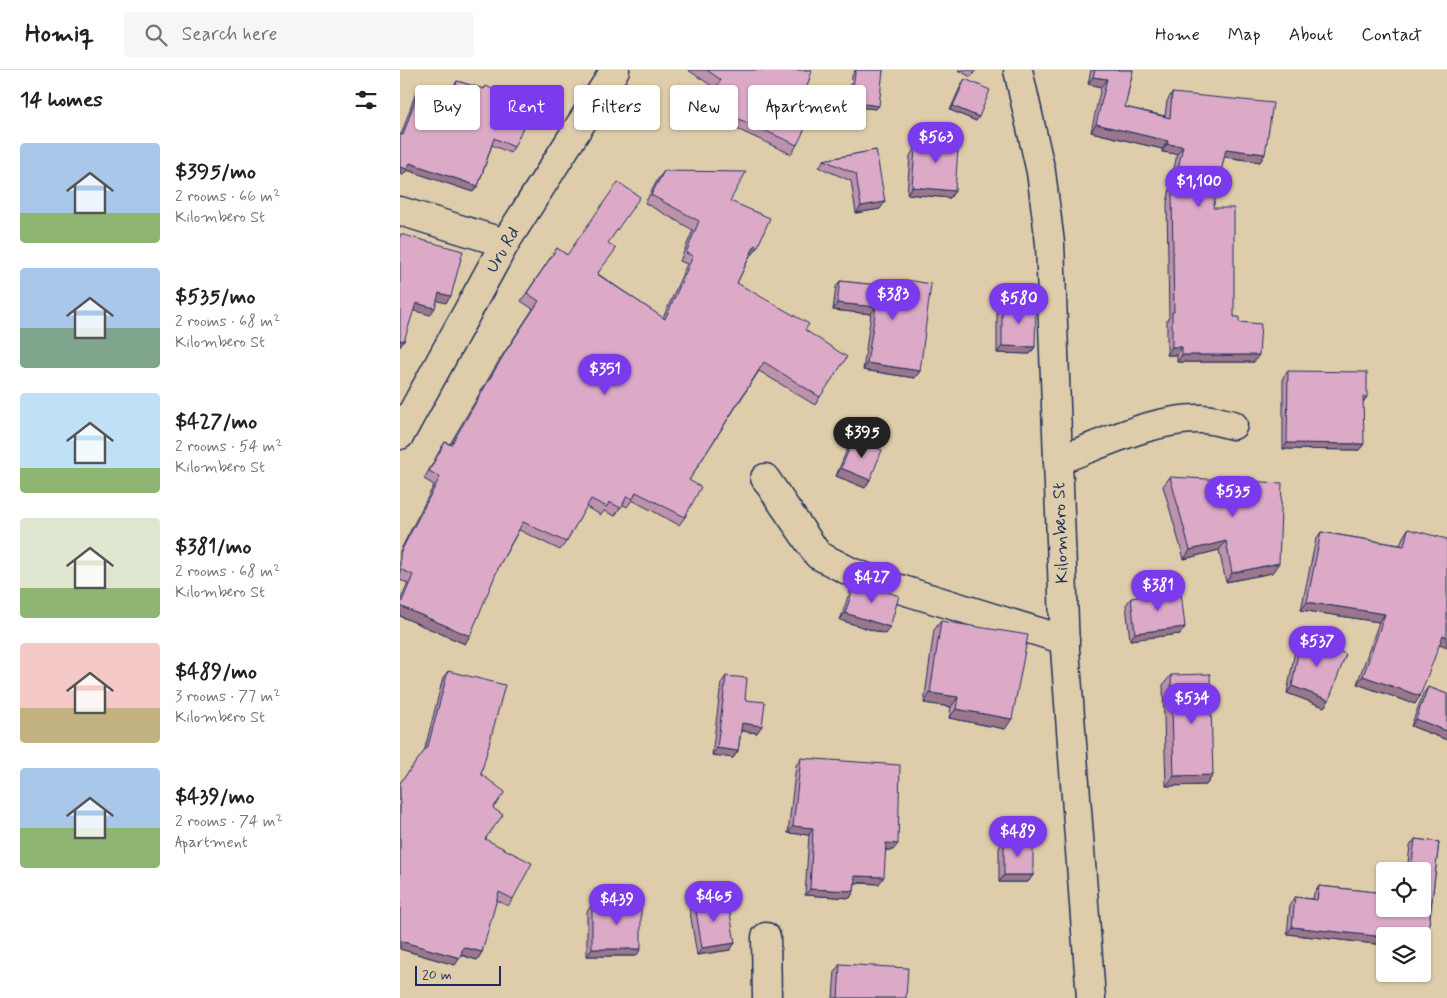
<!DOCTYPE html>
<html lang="en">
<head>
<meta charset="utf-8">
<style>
	body { margin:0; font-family:Mynerve,sans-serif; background:#f6f6f6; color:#202124; height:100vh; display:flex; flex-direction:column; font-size:19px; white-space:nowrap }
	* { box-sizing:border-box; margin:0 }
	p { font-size:16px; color:#757577 }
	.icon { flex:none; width:28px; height:28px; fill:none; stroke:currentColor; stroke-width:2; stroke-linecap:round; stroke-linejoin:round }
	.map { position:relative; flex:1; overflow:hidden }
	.drawer { display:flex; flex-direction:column; background:#fff; width:400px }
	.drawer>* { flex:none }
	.guide { position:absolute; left:15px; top:15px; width:475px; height:45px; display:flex; gap:10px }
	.tools { position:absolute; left:976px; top:792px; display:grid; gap:10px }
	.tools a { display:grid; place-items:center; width:55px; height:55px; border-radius:5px; background:#fff; box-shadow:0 1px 4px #0004; font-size:25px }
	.scale { position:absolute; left:15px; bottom:12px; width:86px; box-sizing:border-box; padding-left:5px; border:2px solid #1b2f5e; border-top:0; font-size:14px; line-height:18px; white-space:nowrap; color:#1b2f5e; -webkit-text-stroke:4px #dfccaa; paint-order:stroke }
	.price { position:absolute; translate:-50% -42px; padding:0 11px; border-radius:18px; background:#7c3aed; color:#fff; font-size:16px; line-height:32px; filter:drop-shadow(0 1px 2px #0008) }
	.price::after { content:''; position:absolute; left:50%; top:30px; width:15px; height:11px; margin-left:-8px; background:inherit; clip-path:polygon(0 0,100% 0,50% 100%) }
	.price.active { background:#222; color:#fff }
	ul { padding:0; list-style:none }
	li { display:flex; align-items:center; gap:15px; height:125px; padding:0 20px }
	li span { display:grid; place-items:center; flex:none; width:140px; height:100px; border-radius:5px; color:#555 }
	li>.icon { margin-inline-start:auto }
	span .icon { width:60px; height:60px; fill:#fffc; stroke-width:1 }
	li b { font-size:21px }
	h2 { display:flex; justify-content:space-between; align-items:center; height:60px; padding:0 20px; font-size:21px }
	.pill { padding:0 18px; border-radius:5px; background:#fff; box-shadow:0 1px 4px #0004; font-size:18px; line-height:45px }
	.pill.active { background:#7c3aed; color:#fff }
	header { display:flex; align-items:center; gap:30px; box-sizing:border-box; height:70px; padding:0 25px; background:#fff; border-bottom:1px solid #e0e0e0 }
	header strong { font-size:24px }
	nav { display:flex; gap:28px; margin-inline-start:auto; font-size:18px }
	.search { width:350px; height:45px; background:#f6f6f6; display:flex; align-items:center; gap:12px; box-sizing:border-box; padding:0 18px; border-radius:5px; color:#757577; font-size:19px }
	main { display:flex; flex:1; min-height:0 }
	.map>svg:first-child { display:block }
</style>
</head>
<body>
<header>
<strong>Homiq</strong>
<div class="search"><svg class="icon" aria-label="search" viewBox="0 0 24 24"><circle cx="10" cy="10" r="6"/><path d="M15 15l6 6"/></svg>Search here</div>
<nav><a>Home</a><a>Map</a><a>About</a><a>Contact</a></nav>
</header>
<main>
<section class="drawer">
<h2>14 homes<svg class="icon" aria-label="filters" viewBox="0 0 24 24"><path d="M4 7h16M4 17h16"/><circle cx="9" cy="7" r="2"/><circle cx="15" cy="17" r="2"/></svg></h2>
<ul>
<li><span style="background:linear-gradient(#a9c7e8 70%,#8fb573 0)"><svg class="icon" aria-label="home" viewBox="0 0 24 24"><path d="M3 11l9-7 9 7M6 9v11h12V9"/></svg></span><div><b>$395/mo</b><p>2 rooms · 66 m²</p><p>Kilombero St</p></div></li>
<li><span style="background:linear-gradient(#a9c7e8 60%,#7fa58c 0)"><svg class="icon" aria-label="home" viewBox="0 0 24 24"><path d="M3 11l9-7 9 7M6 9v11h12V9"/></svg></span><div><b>$535/mo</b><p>2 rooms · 68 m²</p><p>Kilombero St</p></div></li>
<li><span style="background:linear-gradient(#bfe0f5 75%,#8fb573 0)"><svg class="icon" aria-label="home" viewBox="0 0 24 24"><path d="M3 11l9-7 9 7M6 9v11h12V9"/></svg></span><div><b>$427/mo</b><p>2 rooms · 54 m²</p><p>Kilombero St</p></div></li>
<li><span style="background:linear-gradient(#dfe7d0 70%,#8fb573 0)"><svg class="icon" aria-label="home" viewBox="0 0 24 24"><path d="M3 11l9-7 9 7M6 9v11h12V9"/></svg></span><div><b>$381/mo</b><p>2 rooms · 68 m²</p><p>Kilombero St</p></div></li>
<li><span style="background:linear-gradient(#f6c9c9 65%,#c2b280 0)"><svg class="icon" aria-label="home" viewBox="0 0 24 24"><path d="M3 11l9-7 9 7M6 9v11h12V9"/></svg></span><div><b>$489/mo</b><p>3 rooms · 77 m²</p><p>Kilombero St</p></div></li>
<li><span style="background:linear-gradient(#a9c7e8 60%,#8fb573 0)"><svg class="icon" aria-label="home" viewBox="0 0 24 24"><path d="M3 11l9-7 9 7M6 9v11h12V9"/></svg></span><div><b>$439/mo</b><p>2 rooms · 74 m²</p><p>Apartment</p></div></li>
</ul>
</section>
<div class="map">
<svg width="1047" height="928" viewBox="0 0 1047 928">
	<rect width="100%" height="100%" fill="#dfccaa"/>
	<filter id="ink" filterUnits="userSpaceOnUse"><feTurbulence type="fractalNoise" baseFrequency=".02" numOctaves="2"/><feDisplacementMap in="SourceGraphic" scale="10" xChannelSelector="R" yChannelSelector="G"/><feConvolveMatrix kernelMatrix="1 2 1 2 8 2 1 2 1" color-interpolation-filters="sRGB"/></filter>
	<g filter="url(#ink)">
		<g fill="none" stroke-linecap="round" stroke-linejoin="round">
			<defs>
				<g id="minor">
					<polyline points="618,0 641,102 650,173 665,579 691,928"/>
					<polyline points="0,141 105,173"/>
					<polyline points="0,365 105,173 215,0"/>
					<path d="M 658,390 C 701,375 756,347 802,349 C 812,349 823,353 833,355"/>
					<polyline points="365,408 418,485 451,502 490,516 665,570"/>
					<polyline points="366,867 367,928"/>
				</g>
			</defs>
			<use href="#minor" stroke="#1b2f5e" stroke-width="31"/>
			<use href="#minor" stroke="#dfccaa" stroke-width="28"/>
		</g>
		<g fill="#bd92ab" stroke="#1b2f5e">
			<polygon points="288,0 412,0 398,47 397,75 391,84 315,49 301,41 315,18"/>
			<polygon points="455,0 483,0 476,39 449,36 452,6"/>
			<polygon points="558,0 576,0 571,7"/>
			<polygon points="691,0 733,0 725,37 765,46 767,31 772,23 865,84 860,92 824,87 813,138 834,247 839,252 854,292 777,292 777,285 767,285 767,250 769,247 767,133 777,84 762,82 762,79 691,62 701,17 688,14"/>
			<polygon points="565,9 576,51 550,40 562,13"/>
			<polygon points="57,11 83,19 86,16 114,77 110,83 92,75 78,116 73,122 7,100 3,105 0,104 0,64 1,65 15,25 19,19 49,29 53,17"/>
			<polygon points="518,72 555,121 550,128 507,124 510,86"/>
			<polygon points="476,80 480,139 456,143 451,111 419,97 424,90"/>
			<polygon points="264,101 330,131 353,184 351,184 337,213 405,260 420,327 415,335 359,301 289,410 285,447 279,455 232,430 227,437 222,434 215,446 204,441 201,445 186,437 166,472 160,480 119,460 99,496 65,574 0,546 0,531 8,513 0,510 0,481 34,415 24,409 40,380 45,372 50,374 100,289 133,239 121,231 157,178 167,185 208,173 198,204 263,248 287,194 280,191 293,160 245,133 258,109"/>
			<polygon points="507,210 520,301 515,308 463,300 471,244 433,240 436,217 440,211 502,218 503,216"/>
			<polygon points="602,233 635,277 630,284 597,283 597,240"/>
			<polygon points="888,301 964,374 959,380 883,379 883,307"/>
			<polygon points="454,368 465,418 436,406 449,375"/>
			<polygon points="770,407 872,503 826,512 819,480 784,489 763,416"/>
			<polygon points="1008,459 1039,574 1015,634 957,614 979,552 901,540 916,469 921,462 1000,475 1003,467"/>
			<polygon points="456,511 485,564 440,550 451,518"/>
			<polygon points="731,528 785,557 780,564 730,570 726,535"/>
			<polygon points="541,551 605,659 549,648 551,637 524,633 534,560"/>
			<polygon points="901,567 929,630 924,637 887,623 896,575"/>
			<polygon points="48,601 81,704 100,730 93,738 86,769 113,829 108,836 96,830 82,882 77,890 61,885 55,895 0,879 0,713 24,682 43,608"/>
			<polygon points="771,605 813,705 806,715 766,716 763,615"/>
			<polygon points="326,606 345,630 357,663 341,661 338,681 333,688 312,685 321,613"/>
			<polygon points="1028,617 1047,624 1047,670 1011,656 1023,624"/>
			<polygon points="401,688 493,780 486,780 479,814 455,813 454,821 450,828 405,825 409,765 388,763 396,695"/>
			<polygon points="1015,769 1039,772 1027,871 1022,878 1022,866 985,866 985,875 887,864 890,834 895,827 913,829 914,823 919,816 985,823 985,839 1022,839 1022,801 1007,801 1010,776"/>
			<polygon points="604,771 633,805 628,812 599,812 599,778"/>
			<polygon points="294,829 319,838 335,873 330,880 297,885 289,836"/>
			<polygon points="192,834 241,879 236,886 187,886 187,842"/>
			<polygon points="440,894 506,928 433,928 435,901"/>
		</g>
		<g fill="#9a778b" stroke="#1b2f5e">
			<polygon points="693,7 707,9 701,17 688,14"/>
			<polygon points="451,32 479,36 476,39 449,36"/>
			<polygon points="553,36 579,47 576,51 550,40"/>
			<polygon points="696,54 768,71 762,79 691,62"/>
			<polygon points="767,74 783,76 777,84 762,82"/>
			<polygon points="826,79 865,84 860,92 820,86"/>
			<polygon points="10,93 78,116 73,122 7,100 3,105 0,104 0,97"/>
			<polygon points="512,117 555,121 550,128 507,124"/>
			<polygon points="485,132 480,139 456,143 461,136"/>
			<polygon points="355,175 358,176 353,184 350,183"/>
			<polygon points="39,223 51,226 46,233 34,230"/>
			<polygon points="16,233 35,238 30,245 11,240"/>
			<polygon points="437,233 476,237 471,244 433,240"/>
			<polygon points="1,270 4,271 0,277 0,272"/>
			<polygon points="602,276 635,277 630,284 597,283"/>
			<polygon points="772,277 782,277 777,285 767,285"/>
			<polygon points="782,285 859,285 854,292 777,292"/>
			<polygon points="467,293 520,301 515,308 463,300"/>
			<polygon points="963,327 967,327 962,334"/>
			<polygon points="887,373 964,374 959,380 883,379"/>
			<polygon points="441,398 470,410 465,418 436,406"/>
			<polygon points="826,471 819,480 784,489 790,480"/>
			<polygon points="879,493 872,503 826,512 832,503"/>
			<polygon points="907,532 985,544 979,552 901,540"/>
			<polygon points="0,536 70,566 65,574 0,546"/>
			<polygon points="445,543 490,557 485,564 440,550"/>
			<polygon points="785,557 780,564 730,570 735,563"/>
			<polygon points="1043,565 1047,567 1047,577 1037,573"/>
			<polygon points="963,606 1020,626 1015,634 957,614"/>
			<polygon points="892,616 929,630 924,637 887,623"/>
			<polygon points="530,623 558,627 551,637 524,633"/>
			<polygon points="556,639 612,649 605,659 549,648"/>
			<polygon points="1016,649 1047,661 1047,670 1011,656"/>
			<polygon points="342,653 362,656 357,663 337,660"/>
			<polygon points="317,678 338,681 333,688 312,685"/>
			<polygon points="813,705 806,715 766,716 774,706"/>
			<polygon points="393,756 413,758 409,765 388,763"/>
			<polygon points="486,773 498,774 493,780 481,780"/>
			<polygon points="604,805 633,805 628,812 599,812"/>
			<polygon points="455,806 484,807 479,814 451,812"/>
			<polygon points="410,819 454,821 450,828 405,825"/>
			<polygon points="892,857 985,867 985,875 887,864"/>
			<polygon points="0,871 60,888 55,895 0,879"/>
			<polygon points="1022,871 1027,871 1022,878"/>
			<polygon points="335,873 330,880 297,885 302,878"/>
			<polygon points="63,877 82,882 77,890 58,884"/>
			<polygon points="192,879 241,879 236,886 187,886"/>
		</g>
		<g fill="#dcaac7" stroke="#1b2f5e">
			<polygon points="307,0 412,0 398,47 408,52 397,75 321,41 307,32 321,10"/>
			<polygon points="456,0 483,0 479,36 451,32 455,3"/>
			<polygon points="695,0 733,0 725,37 770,48 772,23 873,33 865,84 826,79 813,138 834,138 834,247 839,247 839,252 861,254 859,285 782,285 782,277 772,277 772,242 774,242 772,125 783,76 767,74 768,71 696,54 707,9 693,7"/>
			<polygon points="565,9 590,20 579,47 553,36"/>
			<polygon points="57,11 84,19 86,16 132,38 114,77 94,68 78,116 10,93 7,99 0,97 0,64 3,65 19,19 52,30"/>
			<polygon points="559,65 555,121 512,117 515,79 518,79 518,72"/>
			<polygon points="476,80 485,132 461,136 456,104 424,90"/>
			<polygon points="264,101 346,102 330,131 370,148 358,176 355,175 337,213 409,254 405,260 447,287 420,327 364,292 289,410 301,417 285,447 236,422 233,429 227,426 221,438 209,432 207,437 191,429 166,472 123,452 99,496 70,566 0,536 13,505 0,499 0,483 40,407 29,401 45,372 51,375 106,281 139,231 127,223 157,178 167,185 218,112 240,127 208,173 216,179 197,204 265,249 293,186 286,183 299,151 251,125"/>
			<polygon points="0,164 63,181 51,226 39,223 35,238 16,233 4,271 1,270 0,272"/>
			<polygon points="507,210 531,214 520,301 467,293 476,237 437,233 440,211 506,218"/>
			<polygon points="602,233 636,234 635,277 602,276"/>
			<polygon points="888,301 967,302 967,327 963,327 964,374 887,373"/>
			<polygon points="454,368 482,380 470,410 441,398"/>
			<polygon points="770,407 882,413 879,493 832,503 826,471 790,480"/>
			<polygon points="1008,459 1047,469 1047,567 1043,565 1020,626 963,606 985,544 907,532 921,462 1004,476"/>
			<polygon points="456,511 499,526 490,557 445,543"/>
			<polygon points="781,522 785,557 735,563 731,528"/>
			<polygon points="541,551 628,565 612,649 556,639 558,627 530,623"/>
			<polygon points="901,567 946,584 929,630 892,616"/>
			<polygon points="48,601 105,615 81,704 105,722 93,738 103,745 85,769 132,793 113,829 99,822 82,882 63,877 60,888 0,871 0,713 28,676"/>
			<polygon points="810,604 813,705 774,706 771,605"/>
			<polygon points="326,606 347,608 345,630 365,632 362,656 342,653 338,681 317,678"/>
			<polygon points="1028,617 1047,624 1047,661 1016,649"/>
			<polygon points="401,688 500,695 498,774 486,773 484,807 455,806 454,821 410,819 413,758 393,756"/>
			<polygon points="1015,769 1039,772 1027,871 1022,871 1022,866 985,866 985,867 892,857 895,827 917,830 919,816 985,823 985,839 1022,839 1022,801 1011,801"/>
			<rect x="604" y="771" width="29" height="34"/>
			<polygon points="317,826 319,838 329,837 335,873 302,878 294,829"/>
			<rect x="192" y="834" width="49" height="45"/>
			<polygon points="440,894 508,898 506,928 438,928"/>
		</g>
	</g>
	<g text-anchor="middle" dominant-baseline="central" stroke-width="4" stroke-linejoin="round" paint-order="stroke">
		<g font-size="18" fill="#1b2f5e" stroke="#dfccaa">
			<text transform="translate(103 180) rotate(-60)">Uru Rd</text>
			<text transform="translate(661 463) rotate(-92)">Kilombero St</text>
		</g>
	</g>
</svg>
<div class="tools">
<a><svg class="icon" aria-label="locate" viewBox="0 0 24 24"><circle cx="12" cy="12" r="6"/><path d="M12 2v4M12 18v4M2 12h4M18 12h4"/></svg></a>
<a><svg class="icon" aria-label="layers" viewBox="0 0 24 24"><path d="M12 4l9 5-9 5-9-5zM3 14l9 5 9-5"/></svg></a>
</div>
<div class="scale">20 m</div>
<b class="price" style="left:536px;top:94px">$563</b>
<b class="price" style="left:799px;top:138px">$1,100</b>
<b class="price" style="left:493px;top:251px">$383</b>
<b class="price" style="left:619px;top:255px">$580</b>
<b class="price" style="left:205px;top:326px">$351</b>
<b class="price active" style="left:462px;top:389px">$395</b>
<b class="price" style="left:833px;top:448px">$535</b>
<b class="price" style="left:472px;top:534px">$427</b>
<b class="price" style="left:758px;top:542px">$381</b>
<b class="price" style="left:917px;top:598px">$537</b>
<b class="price" style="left:792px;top:655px">$534</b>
<b class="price" style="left:618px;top:788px">$489</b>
<b class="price" style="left:314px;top:853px">$465</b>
<b class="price" style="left:217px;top:856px">$439</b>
<div class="guide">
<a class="pill">Buy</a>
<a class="pill active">Rent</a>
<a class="pill">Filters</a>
<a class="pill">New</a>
<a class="pill">Apartment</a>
</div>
</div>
</main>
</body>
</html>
